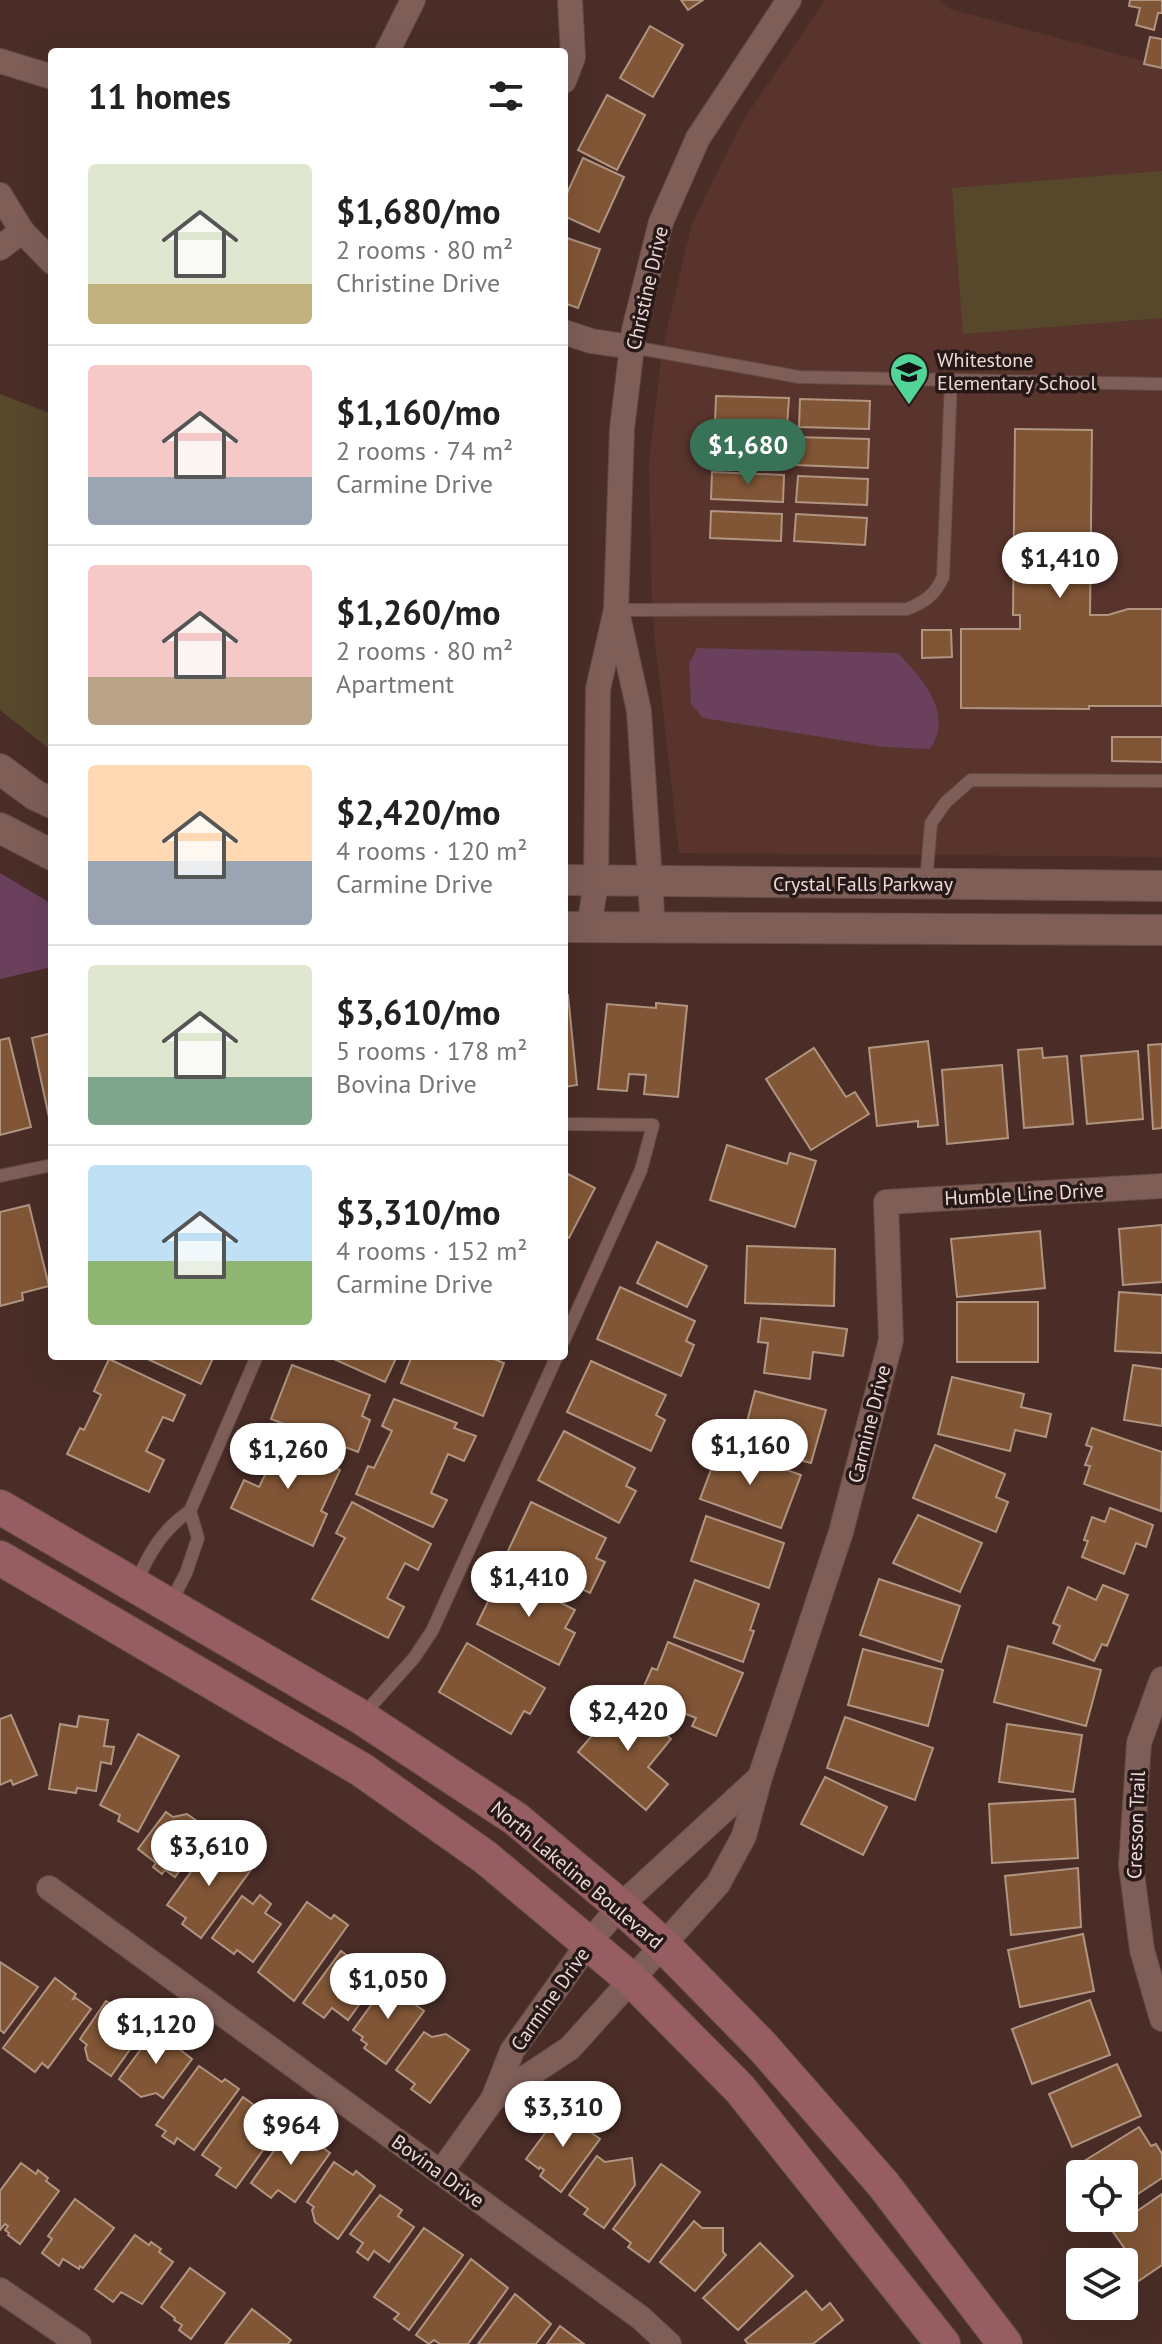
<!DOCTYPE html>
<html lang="en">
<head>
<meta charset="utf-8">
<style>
	body { margin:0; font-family:"PT Sans",sans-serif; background:#f6f6f6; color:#222; height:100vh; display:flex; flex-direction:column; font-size:30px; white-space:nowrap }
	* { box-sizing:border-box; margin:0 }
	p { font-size:26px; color:#767676 }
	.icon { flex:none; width:44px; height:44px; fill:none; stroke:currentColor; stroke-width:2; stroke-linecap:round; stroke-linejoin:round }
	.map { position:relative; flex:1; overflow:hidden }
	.sheet { position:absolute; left:48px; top:48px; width:520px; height:1312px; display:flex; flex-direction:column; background:#fff; border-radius:8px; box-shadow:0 8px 32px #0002 }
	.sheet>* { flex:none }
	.buttons { position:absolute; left:1066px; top:2160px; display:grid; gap:16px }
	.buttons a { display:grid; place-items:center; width:72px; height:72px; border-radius:8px; background:#fff; box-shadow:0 8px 32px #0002; font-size:40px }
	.price { position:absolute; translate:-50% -68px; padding:0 18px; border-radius:28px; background:#fff; color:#222; font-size:26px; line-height:52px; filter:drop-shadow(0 2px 4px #0008) }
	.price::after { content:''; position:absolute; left:50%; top:48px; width:24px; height:18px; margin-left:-12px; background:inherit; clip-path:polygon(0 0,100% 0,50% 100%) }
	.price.active { background:#387257; color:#fff }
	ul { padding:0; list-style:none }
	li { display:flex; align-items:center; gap:24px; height:200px; padding:0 40px }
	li+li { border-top:2px solid #e0e0e0 }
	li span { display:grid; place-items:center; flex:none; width:224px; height:160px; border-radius:8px; color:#555 }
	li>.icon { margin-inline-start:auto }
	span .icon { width:96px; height:96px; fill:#fffc; stroke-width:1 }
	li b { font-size:34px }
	h2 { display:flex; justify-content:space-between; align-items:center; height:96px; padding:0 40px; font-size:34px }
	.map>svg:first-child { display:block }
</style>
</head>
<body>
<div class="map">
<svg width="1162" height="2344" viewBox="0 0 1162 2344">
	<rect width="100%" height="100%" fill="#4a2d27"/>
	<polygon fill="#58342d" points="825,0 938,0 950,9 1162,66 1162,857 679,853 652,614 649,462 662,350 692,223 742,122"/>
	<g fill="#57482c">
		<polygon points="1162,171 1162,318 963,334 952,188"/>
		<polygon points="0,394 52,414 52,751 0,710"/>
	</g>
	<g fill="#6b405d">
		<path d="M 697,648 L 898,653 C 923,680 954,713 930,749 L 884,747 L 703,718 L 691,704 L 689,664 Z"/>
		<polygon points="0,873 52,904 52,967 0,979"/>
	</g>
	<g fill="#815636" stroke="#b19581" stroke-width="2">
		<polygon points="681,0 703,0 688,10"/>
		<polygon points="1130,0 1162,0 1162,13 1158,13 1154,30 1136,25 1140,8 1129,6"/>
		<polygon points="650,26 683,45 653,97 620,78"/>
		<polygon points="1150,37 1162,39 1162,68 1144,64"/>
		<polygon points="607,95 645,115 617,170 578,150"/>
		<polygon points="583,158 624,177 599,232 564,216 564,200"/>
		<polygon points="564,237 600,249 578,308 564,303"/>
		<polygon points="716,396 789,398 787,426 715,424"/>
		<polygon points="800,399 870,401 869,429 799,427"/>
		<polygon points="1015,429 1092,430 1090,615 1108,615 1128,609 1162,609 1162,706 1089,706 1089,709 961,708 961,629 1020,629 1020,615 1013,615"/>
		<polygon points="714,433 786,436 785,464 713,461"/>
		<polygon points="796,437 869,439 868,468 795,465"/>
		<polygon points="712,472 784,475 783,502 711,499"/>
		<polygon points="798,476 868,479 867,505 796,502"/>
		<polygon points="711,511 782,514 781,541 710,538"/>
		<polygon points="796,514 867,518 865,545 794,541"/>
		<polygon points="922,630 951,630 952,657 922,658"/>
		<polygon points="1112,737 1162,737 1162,762 1112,761"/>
		<polygon points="568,995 577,1085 564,1087 564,996"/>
		<polygon points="656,1003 687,1006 678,1097 644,1094 646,1075 629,1074 627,1091 598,1089 607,1004 656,1008"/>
		<polygon points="52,1033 52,1122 50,1122 32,1038"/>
		<polygon points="9,1038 31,1127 0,1135 0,1040"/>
		<polygon points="928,1041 938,1125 918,1127 918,1121 877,1126 869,1048"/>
		<polygon points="1162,1044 1162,1128 1153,1129 1148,1045"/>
		<polygon points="814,1048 846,1097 855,1092 869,1114 811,1150 766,1079"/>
		<polygon points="1042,1048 1043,1058 1067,1056 1073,1124 1024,1128 1018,1050"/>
		<polygon points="1138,1051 1143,1119 1087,1124 1081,1056"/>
		<polygon points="1002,1065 1008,1138 947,1144 942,1070"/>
		<polygon points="727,1145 787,1164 790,1153 816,1161 795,1227 710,1200"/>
		<polygon points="564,1172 595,1188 569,1238 564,1236"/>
		<polygon points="29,1205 49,1286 22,1293 23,1300 0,1306 0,1212"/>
		<polygon points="1162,1225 1162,1282 1123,1285 1119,1229"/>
		<polygon points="1040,1231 1045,1288 957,1297 951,1239"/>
		<polygon points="657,1242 707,1266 687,1307 637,1283"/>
		<polygon points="747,1246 835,1249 834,1306 745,1303"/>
		<polygon points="620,1287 695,1321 686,1341 694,1345 681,1376 597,1339"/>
		<polygon points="1119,1292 1162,1295 1162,1353 1115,1351"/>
		<rect x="957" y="1302" width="81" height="60"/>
		<polygon points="761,1318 847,1329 843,1356 813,1352 810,1379 764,1373 768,1343 758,1342"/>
		<polygon points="141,1356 214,1356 201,1384"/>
		<polygon points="327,1356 397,1356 385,1382"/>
		<polygon points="412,1356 486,1356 504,1363 483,1416 401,1383"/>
		<polygon points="109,1359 185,1395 173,1421 163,1417 146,1451 164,1460 149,1492 67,1454 80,1428 84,1430 101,1395 94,1391"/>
		<polygon points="591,1361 666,1395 656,1415 665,1420 651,1451 567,1412"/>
		<polygon points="292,1365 370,1395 362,1416 370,1420 358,1452 271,1419"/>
		<polygon points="1133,1365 1162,1369 1162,1426 1124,1420"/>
		<polygon points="952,1377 1024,1394 1021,1407 1051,1414 1046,1437 1015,1430 1010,1451 938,1434"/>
		<polygon points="755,1391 826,1410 811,1463 741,1445"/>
		<polygon points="394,1399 457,1423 454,1428 476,1436 464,1461 448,1454 431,1493 447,1500 433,1527 356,1494 368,1466 374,1468 392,1431 382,1426"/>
		<polygon points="1092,1428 1162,1452 1161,1511 1084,1484 1090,1466 1085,1465 1092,1447 1086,1445"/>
		<polygon points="564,1431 635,1468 626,1486 636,1491 619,1523 538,1480"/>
		<polygon points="264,1435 340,1470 321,1511 327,1514 313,1546 231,1508 244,1480 259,1487 267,1471 250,1464"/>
		<polygon points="935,1445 1005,1474 996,1497 1008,1502 996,1532 913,1498"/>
		<polygon points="720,1446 801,1475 781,1528 700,1499"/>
		<polygon points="352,1502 431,1544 418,1570 405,1563 387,1598 404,1607 388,1638 312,1599 345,1538 336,1533"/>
		<polygon points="531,1502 606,1538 596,1558 605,1562 590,1593 507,1553"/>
		<polygon points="1110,1508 1153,1525 1146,1547 1136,1543 1124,1574 1082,1557 1088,1541 1084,1540 1092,1517 1105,1522"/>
		<polygon points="918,1515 982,1543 960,1592 893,1563"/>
		<polygon points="706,1516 784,1543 769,1588 691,1561"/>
		<polygon points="502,1573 575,1610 565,1628 575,1633 559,1665 477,1624"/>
		<polygon points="879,1579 960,1606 941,1662 860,1635"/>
		<polygon points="695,1580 759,1604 750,1630 754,1631 743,1662 674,1637"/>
		<polygon points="1103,1585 1128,1595 1107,1646 1102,1644 1094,1661 1053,1643 1060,1626 1053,1623 1068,1587 1096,1600"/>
		<polygon points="668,1642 743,1673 716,1736 692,1726 696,1718 640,1695 652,1668 657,1670"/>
		<polygon points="467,1643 545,1688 530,1714 524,1711 511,1734 439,1692"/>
		<polygon points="1008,1646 1101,1670 1086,1726 994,1702"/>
		<polygon points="863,1649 943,1670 928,1726 848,1705"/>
		<polygon points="623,1699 671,1739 648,1767 668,1784 646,1810 578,1752"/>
		<polygon points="11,1715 37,1775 13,1785 11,1780 0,1785 0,1719"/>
		<polygon points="79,1716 108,1720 104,1746 114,1747 111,1764 101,1762 96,1791 77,1788 76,1793 49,1789 60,1724 77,1727"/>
		<polygon points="845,1717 933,1748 915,1800 827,1768"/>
		<polygon points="1007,1724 1082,1735 1073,1792 999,1782"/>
		<polygon points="138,1734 179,1756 138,1832 118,1821 120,1815 100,1805"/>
		<polygon points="825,1777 887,1807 863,1855 801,1824"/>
		<polygon points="1075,1799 1078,1858 992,1863 989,1804"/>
		<polygon points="166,1812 173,1817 187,1814 210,1830 175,1877 165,1870 162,1874 153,1867 156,1863 138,1849"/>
		<polygon points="214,1840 253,1867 201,1938 182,1924 186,1918 167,1905"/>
		<polygon points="1078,1868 1081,1927 1011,1935 1005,1876"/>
		<polygon points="260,1895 271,1904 265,1913 281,1924 253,1962 237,1950 234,1954 212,1938 242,1896 253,1904"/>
		<polygon points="307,1902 331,1919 334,1915 348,1925 294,2001 258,1972"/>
		<polygon points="1083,1934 1094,1991 1020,2007 1008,1950"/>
		<polygon points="341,1951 367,1970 374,1961 385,1969 348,2020 332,2008 324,2018 303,2003"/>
		<polygon points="0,1962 38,1987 4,2033 0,2030"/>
		<polygon points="393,1975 405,1983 398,1992 424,2011 386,2064 364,2048 367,2044 361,2040 363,2037 353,2030"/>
		<polygon points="55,1978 76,1994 73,1999 76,1998 91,2009 48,2068 42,2063 35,2072 3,2048"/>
		<polygon points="1090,2000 1110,2055 1032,2084 1012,2029"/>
		<polygon points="106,2001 126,2013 129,2009 149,2023 111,2076 88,2060 85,2048 87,2045 80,2039"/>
		<polygon points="157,2027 177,2042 174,2045 192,2059 163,2098 156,2093 141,2097 119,2079"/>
		<polygon points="424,2032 432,2037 446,2034 469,2050 430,2103 411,2089 415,2084 396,2070"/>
		<polygon points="1117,2064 1141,2116 1072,2147 1049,2094"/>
		<polygon points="199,2066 222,2082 225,2079 239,2089 194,2150 177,2138 174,2144 162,2136 166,2131 156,2125"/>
		<polygon points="243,2097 281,2125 236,2188 216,2175 221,2168 202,2155"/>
		<polygon points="568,2102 580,2110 573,2119 600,2139 561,2192 540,2176 544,2170 540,2167 539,2169 526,2159"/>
		<polygon points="1139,2127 1151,2146 1156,2144 1162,2154 1162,2178 1124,2203 1124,2174 1080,2174 1080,2190 1068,2171"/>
		<polygon points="288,2131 307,2144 310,2138 330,2153 295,2202 278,2190 271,2198 251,2183"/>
		<polygon points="597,2156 605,2162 632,2158 635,2185 604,2228 584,2214 588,2209 569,2195"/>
		<polygon points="334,2162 353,2175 356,2171 375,2186 338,2239 315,2222 312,2210 314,2207 307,2202"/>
		<polygon points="21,2163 36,2174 38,2170 48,2178 46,2181 59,2191 20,2244 8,2235 9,2233 5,2230 8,2226 5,2224 0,2230 0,2191"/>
		<polygon points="661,2164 700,2192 649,2262 628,2247 631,2243 613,2229"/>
		<polygon points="1162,2194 1162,2265 1137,2282 1119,2254 1125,2249 1111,2229"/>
		<polygon points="380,2195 402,2210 398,2216 414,2227 389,2262 374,2251 368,2260 357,2252 363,2243 350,2234"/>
		<polygon points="75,2199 114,2228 83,2268 80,2266 79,2269 63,2259 59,2266 42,2253 52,2239 48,2236"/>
		<polygon points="694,2221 702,2228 723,2228 723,2252 726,2255 695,2291 660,2262"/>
		<polygon points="424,2228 463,2255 409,2330 394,2319 399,2314 374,2297"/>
		<polygon points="135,2235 149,2245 151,2242 161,2249 159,2252 173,2262 142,2304 121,2292 113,2302 95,2289"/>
		<polygon points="760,2243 793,2276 738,2330 703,2298"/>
		<polygon points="471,2259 508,2288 468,2344 440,2344 434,2340 429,2344 416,2335"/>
		<polygon points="190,2268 225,2293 191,2339 179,2330 182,2325 174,2320 175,2318 161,2307"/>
		<polygon points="806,2291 822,2310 830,2303 843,2320 813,2344 748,2344 745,2340"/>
		<polygon points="515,2294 551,2324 536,2344 478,2344"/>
		<polygon points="252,2309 291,2340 288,2344 225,2344"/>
		<polygon points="560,2326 584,2344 547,2344"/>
	</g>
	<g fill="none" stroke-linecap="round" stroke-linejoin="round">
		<defs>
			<g id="service">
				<polyline points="632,347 799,377 1162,384"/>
				<path d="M 616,610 L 907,609 C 925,602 935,595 943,577 L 951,381"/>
				<polyline points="926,882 931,823 946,802 971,780 1162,781"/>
				<polyline points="564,1124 653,1125 641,1170 564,1340"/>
				<polyline points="0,1176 52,1165"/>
				<polyline points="190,1511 257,1356"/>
				<path d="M 136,1583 C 149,1553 163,1529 190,1511 L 198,1538 L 186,1573 L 171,1602"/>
				<polyline points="362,1716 414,1658 432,1631 557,1356"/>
			</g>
			<g id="minor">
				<polyline points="387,52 413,0"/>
				<polyline points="0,61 52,77"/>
				<polyline points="564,81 573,57 570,0"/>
				<polyline points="0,195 22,231 52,262"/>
				<polyline points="0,248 22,231"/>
				<polyline points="564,332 591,341 632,347"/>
				<polyline points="618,616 639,711 653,928"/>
				<polyline points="589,928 596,881 598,689 616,610 622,429 634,330 661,222 698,138 789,0"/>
				<polyline points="1162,1679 1139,1743 1131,1865 1142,1950 1162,2019"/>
				<polyline points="49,1888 641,2318 669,2344"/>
				<polyline points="493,2099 570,2048 718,1884 744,1836 760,1777 841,1532 891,1340 886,1202 1162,1186"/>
				<polyline points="441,2172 493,2099 512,2051 588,1944 620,1906 760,1777"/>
				<polyline points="0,2290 79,2344"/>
			</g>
			<g id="tertiary">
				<polyline points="0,769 35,795 52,803"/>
				<polyline points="0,828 52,855"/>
				<polyline points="564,880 1162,886"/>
				<polyline points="564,927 1162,930"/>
			</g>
			<g id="secondary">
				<polyline points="0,1507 361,1717 516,1819 620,1906 664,1946 762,2046 883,2184 1005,2344"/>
				<polyline points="0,1558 362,1770 485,1857 632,1980 740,2089 943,2344"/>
			</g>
		</defs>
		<use href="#service" stroke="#644b47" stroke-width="14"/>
		<use href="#minor" stroke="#644b47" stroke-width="26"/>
		<use href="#tertiary" stroke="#644b47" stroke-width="32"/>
		<use href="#secondary" stroke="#644b47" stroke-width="36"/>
		<use href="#service" stroke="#7f5e58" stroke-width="12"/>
		<use href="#minor" stroke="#7f5e58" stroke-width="24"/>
		<use href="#tertiary" stroke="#7f5e58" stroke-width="30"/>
		<use href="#secondary" stroke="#965d62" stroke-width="34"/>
	</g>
	<defs>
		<symbol id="school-pin" viewBox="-11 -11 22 30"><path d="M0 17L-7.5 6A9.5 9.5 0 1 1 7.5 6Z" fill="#52d397" stroke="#271917"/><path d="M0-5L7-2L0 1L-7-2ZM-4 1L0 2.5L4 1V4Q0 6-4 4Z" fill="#111"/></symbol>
	</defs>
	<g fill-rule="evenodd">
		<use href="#school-pin" x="887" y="350" width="44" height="60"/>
	</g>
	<g text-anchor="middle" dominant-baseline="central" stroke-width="7" stroke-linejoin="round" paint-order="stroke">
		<g font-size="20" fill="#edd9d5" stroke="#271917">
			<text transform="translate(647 288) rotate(-77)">Christine Drive</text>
			<text x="863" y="884">Crystal Falls Parkway</text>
			<text transform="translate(1024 1194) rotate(-3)">Humble Line Drive</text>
			<text transform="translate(869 1424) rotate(-76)">Carmine Drive</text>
			<text transform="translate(1136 1825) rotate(-88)">Cresson Trail</text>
			<text transform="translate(577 1875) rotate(40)">North Lakeline Boulevard</text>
			<text transform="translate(550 1999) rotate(-55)">Carmine Drive</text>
			<text transform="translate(438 2171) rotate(36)">Bovina Drive</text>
		</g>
		<g font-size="20" fill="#edd9d5" stroke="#271917" text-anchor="start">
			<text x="937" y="360">Whitestone<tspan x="937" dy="23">Elementary School</tspan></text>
		</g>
	</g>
</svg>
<div class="buttons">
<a><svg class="icon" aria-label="locate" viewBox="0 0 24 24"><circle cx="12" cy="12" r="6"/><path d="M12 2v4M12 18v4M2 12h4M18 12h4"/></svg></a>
<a><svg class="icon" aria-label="layers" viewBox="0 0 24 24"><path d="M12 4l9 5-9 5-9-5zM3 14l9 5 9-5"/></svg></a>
</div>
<b class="price active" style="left:748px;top:487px">$1,680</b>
<b class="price" style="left:1060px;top:600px">$1,410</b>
<b class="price" style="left:750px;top:1487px">$1,160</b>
<b class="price" style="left:288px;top:1491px">$1,260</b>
<b class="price" style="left:529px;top:1619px">$1,410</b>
<b class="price" style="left:628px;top:1753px">$2,420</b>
<b class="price" style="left:209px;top:1888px">$3,610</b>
<b class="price" style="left:388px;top:2021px">$1,050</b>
<b class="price" style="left:156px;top:2066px">$1,120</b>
<b class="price" style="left:563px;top:2149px">$3,310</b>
<b class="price" style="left:291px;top:2167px">$964</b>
<section class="sheet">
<h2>11 homes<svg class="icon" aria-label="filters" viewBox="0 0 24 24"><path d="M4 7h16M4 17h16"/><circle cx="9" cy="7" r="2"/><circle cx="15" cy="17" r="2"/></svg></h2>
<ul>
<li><span style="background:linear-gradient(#dfe7d0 75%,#c2b280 0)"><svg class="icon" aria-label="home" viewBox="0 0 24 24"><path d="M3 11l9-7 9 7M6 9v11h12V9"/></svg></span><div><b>$1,680/mo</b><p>2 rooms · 80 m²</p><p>Christine Drive</p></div></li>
<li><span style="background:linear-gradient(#f6c9c9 70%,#9aa5b1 0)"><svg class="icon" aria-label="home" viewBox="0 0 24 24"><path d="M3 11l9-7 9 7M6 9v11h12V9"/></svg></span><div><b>$1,160/mo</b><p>2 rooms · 74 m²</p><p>Carmine Drive</p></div></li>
<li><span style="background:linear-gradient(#f6c9c9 70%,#b9a48a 0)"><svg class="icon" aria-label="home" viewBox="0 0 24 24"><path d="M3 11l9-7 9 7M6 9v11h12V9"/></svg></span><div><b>$1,260/mo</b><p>2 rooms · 80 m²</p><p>Apartment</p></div></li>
<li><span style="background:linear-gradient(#ffd9b3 60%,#9aa5b1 0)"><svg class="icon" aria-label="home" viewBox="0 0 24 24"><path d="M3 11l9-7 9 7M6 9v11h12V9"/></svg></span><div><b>$2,420/mo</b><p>4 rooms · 120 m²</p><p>Carmine Drive</p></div></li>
<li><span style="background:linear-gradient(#dfe7d0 70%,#7fa58c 0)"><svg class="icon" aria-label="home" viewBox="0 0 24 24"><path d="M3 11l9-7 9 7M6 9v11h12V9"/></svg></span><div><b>$3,610/mo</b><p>5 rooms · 178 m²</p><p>Bovina Drive</p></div></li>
<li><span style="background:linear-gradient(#bfe0f5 60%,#8fb573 0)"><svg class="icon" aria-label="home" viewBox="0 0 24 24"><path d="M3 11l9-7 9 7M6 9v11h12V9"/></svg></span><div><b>$3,310/mo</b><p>4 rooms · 152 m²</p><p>Carmine Drive</p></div></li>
</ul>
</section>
</div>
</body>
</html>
